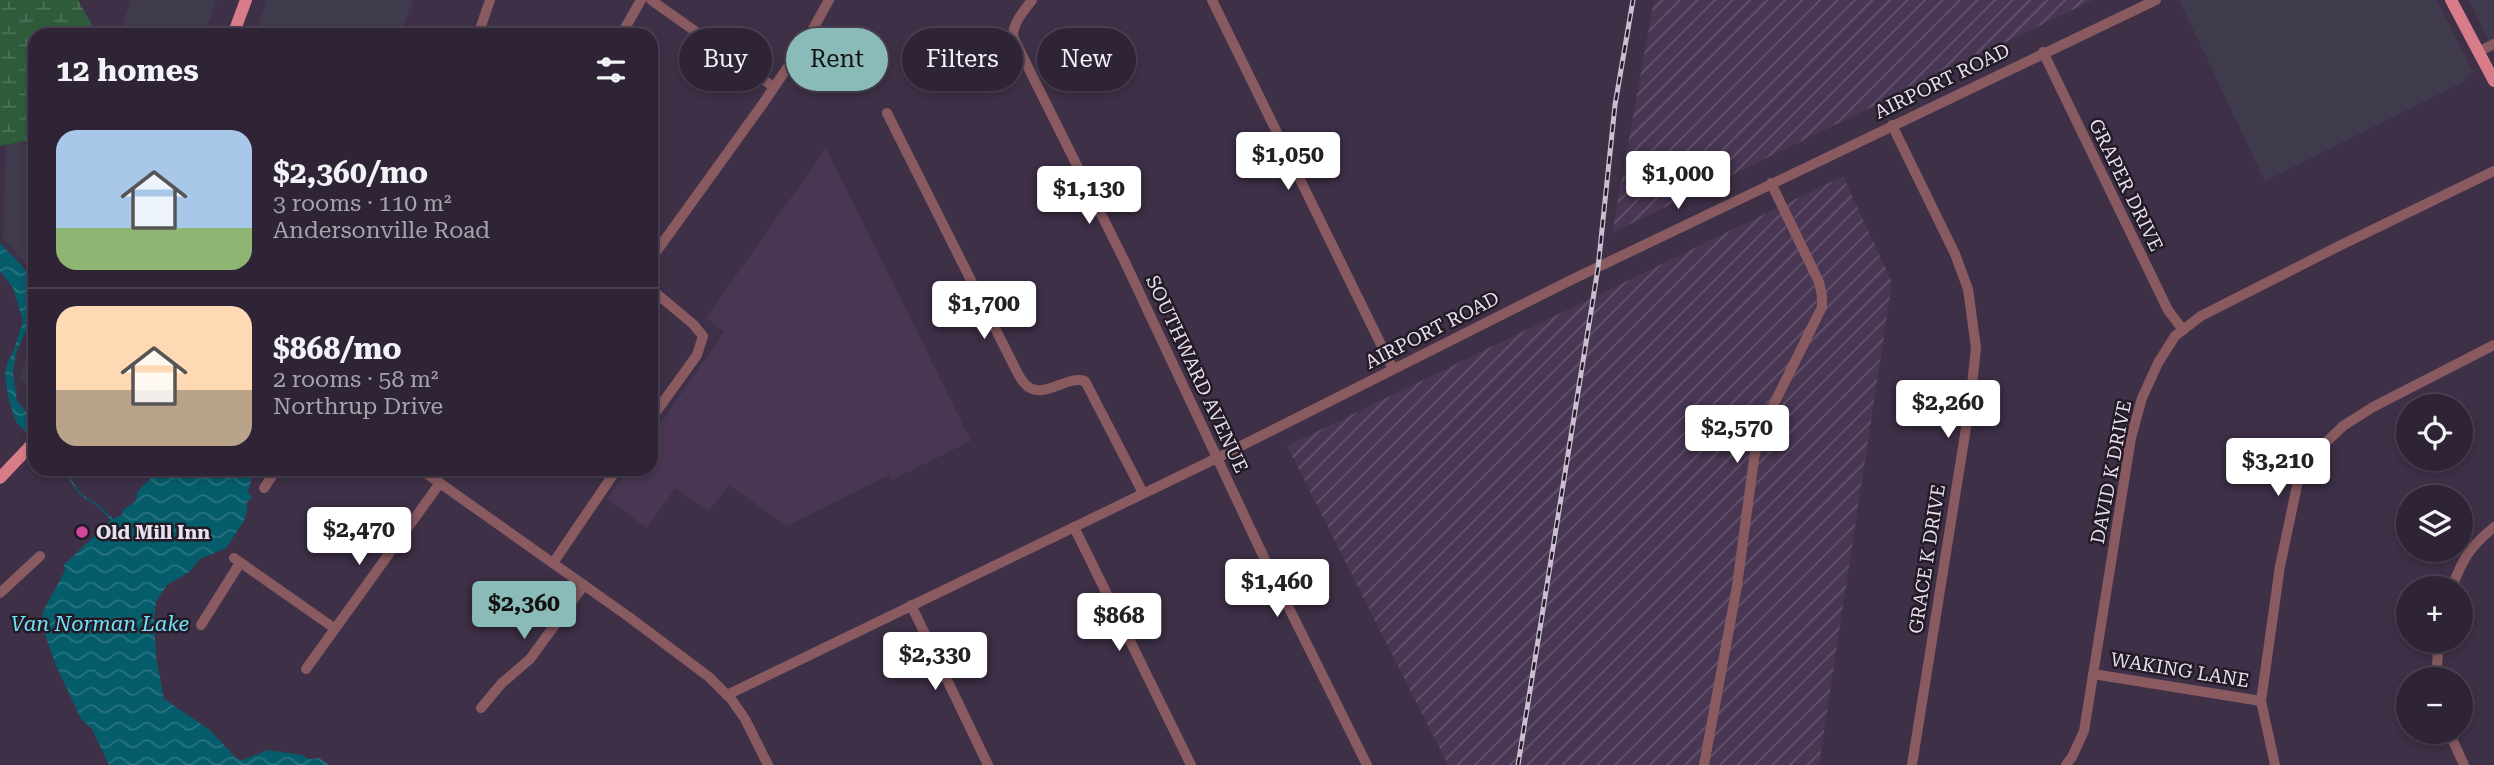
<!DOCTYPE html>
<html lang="en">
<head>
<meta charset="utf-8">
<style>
	body { margin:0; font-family:"Roboto Serif",serif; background:#3a3041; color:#f1f3f6; height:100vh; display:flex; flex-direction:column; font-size:26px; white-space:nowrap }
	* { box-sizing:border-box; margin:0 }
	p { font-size:23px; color:#a7a4ad }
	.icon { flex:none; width:38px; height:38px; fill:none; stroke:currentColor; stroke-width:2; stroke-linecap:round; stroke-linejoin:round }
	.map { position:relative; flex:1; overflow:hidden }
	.details { position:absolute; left:28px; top:28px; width:630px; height:448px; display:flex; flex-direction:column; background:#2e2435; border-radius:21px; box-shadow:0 4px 10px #0003,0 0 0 2px #494150 }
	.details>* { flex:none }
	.hud { position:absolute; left:679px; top:28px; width:665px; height:63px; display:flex; gap:14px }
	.fabs { position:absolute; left:2396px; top:394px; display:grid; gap:14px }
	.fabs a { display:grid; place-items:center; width:77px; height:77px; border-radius:50%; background:#2e2435; box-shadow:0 4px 10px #0003,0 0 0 2px #494150; font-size:35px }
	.price { position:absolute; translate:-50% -60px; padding:0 16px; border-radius:7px; background:#fff; color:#222; font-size:23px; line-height:46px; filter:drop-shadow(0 2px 4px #0008) }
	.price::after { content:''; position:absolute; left:50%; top:42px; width:21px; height:16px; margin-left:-10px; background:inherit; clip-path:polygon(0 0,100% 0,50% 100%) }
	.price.active { background:#8bbbb9; color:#111 }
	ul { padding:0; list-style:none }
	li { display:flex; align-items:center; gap:21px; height:175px; padding:0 28px }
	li+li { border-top:2px solid #494150 }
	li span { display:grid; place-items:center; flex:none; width:196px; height:140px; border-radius:21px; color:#555 }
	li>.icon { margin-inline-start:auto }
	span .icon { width:84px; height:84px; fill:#fffc; stroke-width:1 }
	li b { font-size:30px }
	h2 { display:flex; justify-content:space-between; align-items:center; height:84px; padding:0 28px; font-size:30px }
	.pill { padding:0 24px; border-radius:32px; background:#2e2435; box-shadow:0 4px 10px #0003,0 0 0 2px #494150; font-size:24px; line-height:63px }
	.pill.active { background:#8bbbb9; color:#111 }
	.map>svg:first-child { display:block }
</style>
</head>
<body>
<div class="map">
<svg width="2494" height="765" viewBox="0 0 2494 765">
	<defs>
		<pattern id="industrial-furrows" width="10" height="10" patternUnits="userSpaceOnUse" patternTransform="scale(1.75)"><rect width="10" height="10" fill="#493653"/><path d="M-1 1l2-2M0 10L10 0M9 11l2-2" fill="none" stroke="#63536c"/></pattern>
		<pattern id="wetland-marsh" width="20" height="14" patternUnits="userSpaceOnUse" patternTransform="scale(1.75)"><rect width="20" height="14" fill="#2e5c3b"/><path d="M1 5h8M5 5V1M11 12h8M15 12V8" fill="none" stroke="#4c7358"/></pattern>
		<pattern id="water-waves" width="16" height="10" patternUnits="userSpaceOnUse" patternTransform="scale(1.75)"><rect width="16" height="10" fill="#055d6b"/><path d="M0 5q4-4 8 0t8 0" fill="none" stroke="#297480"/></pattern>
	</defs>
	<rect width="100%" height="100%" fill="#3e3047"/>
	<g fill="#3f3b4d">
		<polygon points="131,0 217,0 204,35 119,35"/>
		<polygon points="267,0 413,0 400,35 255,35"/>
		<polygon points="2179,0 2437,0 2473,72 2463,82 2265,181"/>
		<polygon points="2469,0 2494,0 2494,52"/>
		<polygon points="21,142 35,147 35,274 3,239 6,145"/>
		<polygon points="35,333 35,390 19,379"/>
	</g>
	<g fill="url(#industrial-furrows)">
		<polygon points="1654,0 2093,0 1612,233"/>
		<polygon points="1843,176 1892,282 1819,765 1448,765 1287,446"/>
	</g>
	<polygon fill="#493653" points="826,148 971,441 892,480 889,475 787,526 729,485 709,511 675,488 647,528 607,499 629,469 651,469 651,437 724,332 706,318"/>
	<polygon fill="url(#wetland-marsh)" points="0,0 78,0 94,29 91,35 35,35 35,139 0,146"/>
	<g fill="url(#water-waves)">
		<polygon points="0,243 23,267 35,285 35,312 16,352 13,373 17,401 35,422 35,441 16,422 8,397 5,375 7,363 14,350 23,321 13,288 0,271"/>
		<polygon points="62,469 64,469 81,494 101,507 113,519 123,514 122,511 136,501 137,492 160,469 254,469 248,492 252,497 247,502 247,511 244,521 226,548 200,559 189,572 167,585 156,601 154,622 156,657 164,699 210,730 237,759 243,760 268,750 302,755 309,759 319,758 329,765 109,765 92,729 81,719 73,702 55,663 41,623 43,611 65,571 64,565 111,520 100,508 80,495"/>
	</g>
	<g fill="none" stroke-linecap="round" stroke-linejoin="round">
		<g stroke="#895b61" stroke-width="10">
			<polyline points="651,0 774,87"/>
			<path d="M 1032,0 C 1024,11 1013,22 1013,37 L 1124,260 L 1267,564 L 1367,765"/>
			<polyline points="1212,0 1393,369"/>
			<polyline points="478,35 490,0"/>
			<polyline points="621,35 641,0"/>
			<polyline points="2043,52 2168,310 2183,330"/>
			<polyline points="2478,52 2494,44"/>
			<path d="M 887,113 L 1013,364 C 1016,370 1020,379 1025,384 C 1042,402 1065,375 1085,381 L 1143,493"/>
			<polyline points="1892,125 1955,254 1968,289 1976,348 1970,403 1912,765"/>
			<polyline points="651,259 762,105 809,36 829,0"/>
			<polyline points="651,289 693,324 703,336 697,355 651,419"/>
			<polyline points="420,469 629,617 709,677 731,699 745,719 768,765"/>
			<polyline points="264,488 277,469"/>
			<polyline points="1074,527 1191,765"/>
			<polyline points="234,558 334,628"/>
			<polyline points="553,563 617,469"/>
			<path d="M 2452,588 C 2462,559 2470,547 2494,527"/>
			<polyline points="0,593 40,556"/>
			<polyline points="911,605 988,765"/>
			<polyline points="201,625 240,563"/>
			<polyline points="306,669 440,483"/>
			<polyline points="2093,674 2261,701"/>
			<polyline points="2436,679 2439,640"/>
			<polyline points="727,695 1217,458 1571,280 2156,0"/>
			<polyline points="481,708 502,683 530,659 584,585"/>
			<polyline points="2449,732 2464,765"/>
			<polyline points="1704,765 1737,586 1754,459 1760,432 1822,307 1822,296 1819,282 1771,183"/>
			<polyline points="2066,765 2072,757 2084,731 2131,438 2142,398 2158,363 2175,336 2201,316 2339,246 2494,171"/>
			<polyline points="2275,765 2261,701 2280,566 2298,481 2323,445 2343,426 2373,407 2494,345"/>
		</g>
		<g stroke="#d97c89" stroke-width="12">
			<polyline points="2451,0 2494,81"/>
			<polyline points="233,35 246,0"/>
			<polyline points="0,478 35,441"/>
		</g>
		<defs>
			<polyline id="rail" points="1518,765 1598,268 1615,105 1633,0"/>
		</defs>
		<use href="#rail" stroke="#c9bfd0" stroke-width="5"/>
		<use href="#rail" stroke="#221b25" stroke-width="2.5" stroke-dasharray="8" stroke-linecap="butt"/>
	</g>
	<circle fill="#d1479c" stroke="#221b25" stroke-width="2.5" cx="82" cy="532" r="7"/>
	<g text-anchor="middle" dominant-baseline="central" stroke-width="5" stroke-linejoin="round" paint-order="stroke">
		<g font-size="19" fill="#e9e0ef" stroke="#221b25">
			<text transform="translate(1942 81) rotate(-26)">AIRPORT ROAD</text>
			<text transform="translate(2126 185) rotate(64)">GRAPER DRIVE</text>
			<text transform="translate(1432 330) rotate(-27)">AIRPORT ROAD</text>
			<text transform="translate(1197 374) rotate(65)">SOUTHWARD AVENUE</text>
			<text transform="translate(2111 472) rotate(-79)">DAVID K DRIVE</text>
			<text transform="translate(1927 559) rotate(-81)">GRACE K DRIVE</text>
			<text transform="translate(2180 670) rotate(9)">WAKING LANE</text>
		</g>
		<g font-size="19" font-weight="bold" fill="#e9e0ef" stroke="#221b25" text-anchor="start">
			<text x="96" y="532">Old Mill Inn</text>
		</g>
		<g font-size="21" font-style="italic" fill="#74e1f9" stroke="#221b25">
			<text x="100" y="624">Van Norman Lake</text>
		</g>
	</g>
</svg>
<div class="fabs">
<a><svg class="icon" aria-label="locate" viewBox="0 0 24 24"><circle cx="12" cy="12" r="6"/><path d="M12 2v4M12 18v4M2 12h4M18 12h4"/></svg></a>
<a><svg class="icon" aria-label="layers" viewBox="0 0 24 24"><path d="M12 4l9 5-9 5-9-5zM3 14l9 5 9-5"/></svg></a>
<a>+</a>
<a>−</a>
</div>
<b class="price" style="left:1288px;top:192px">$1,050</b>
<b class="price" style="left:1678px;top:211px">$1,000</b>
<b class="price" style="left:1089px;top:226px">$1,130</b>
<b class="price" style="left:984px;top:341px">$1,700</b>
<b class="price" style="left:1948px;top:440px">$2,260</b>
<b class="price" style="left:1737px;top:465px">$2,570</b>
<b class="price" style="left:2278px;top:498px">$3,210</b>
<b class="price" style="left:359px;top:567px">$2,470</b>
<b class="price" style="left:1277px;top:619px">$1,460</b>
<b class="price active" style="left:524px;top:641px">$2,360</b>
<b class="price" style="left:1119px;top:653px">$868</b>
<b class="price" style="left:935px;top:692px">$2,330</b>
<div class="hud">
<a class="pill">Buy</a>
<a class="pill active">Rent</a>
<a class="pill">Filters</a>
<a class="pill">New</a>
</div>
<section class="details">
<h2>12 homes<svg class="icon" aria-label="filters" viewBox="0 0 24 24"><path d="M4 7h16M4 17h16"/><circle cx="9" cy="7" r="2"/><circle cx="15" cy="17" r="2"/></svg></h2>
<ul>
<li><span style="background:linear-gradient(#a9c7e8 70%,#8fb573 0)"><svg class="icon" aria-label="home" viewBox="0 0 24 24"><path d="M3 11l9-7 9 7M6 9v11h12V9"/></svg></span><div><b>$2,360/mo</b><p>3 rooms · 110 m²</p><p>Andersonville Road</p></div></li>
<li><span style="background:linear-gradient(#ffd9b3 60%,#b9a48a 0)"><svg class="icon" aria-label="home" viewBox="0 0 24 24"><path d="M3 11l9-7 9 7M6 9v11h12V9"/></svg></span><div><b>$868/mo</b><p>2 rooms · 58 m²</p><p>Northrup Drive</p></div></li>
</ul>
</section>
</div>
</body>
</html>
